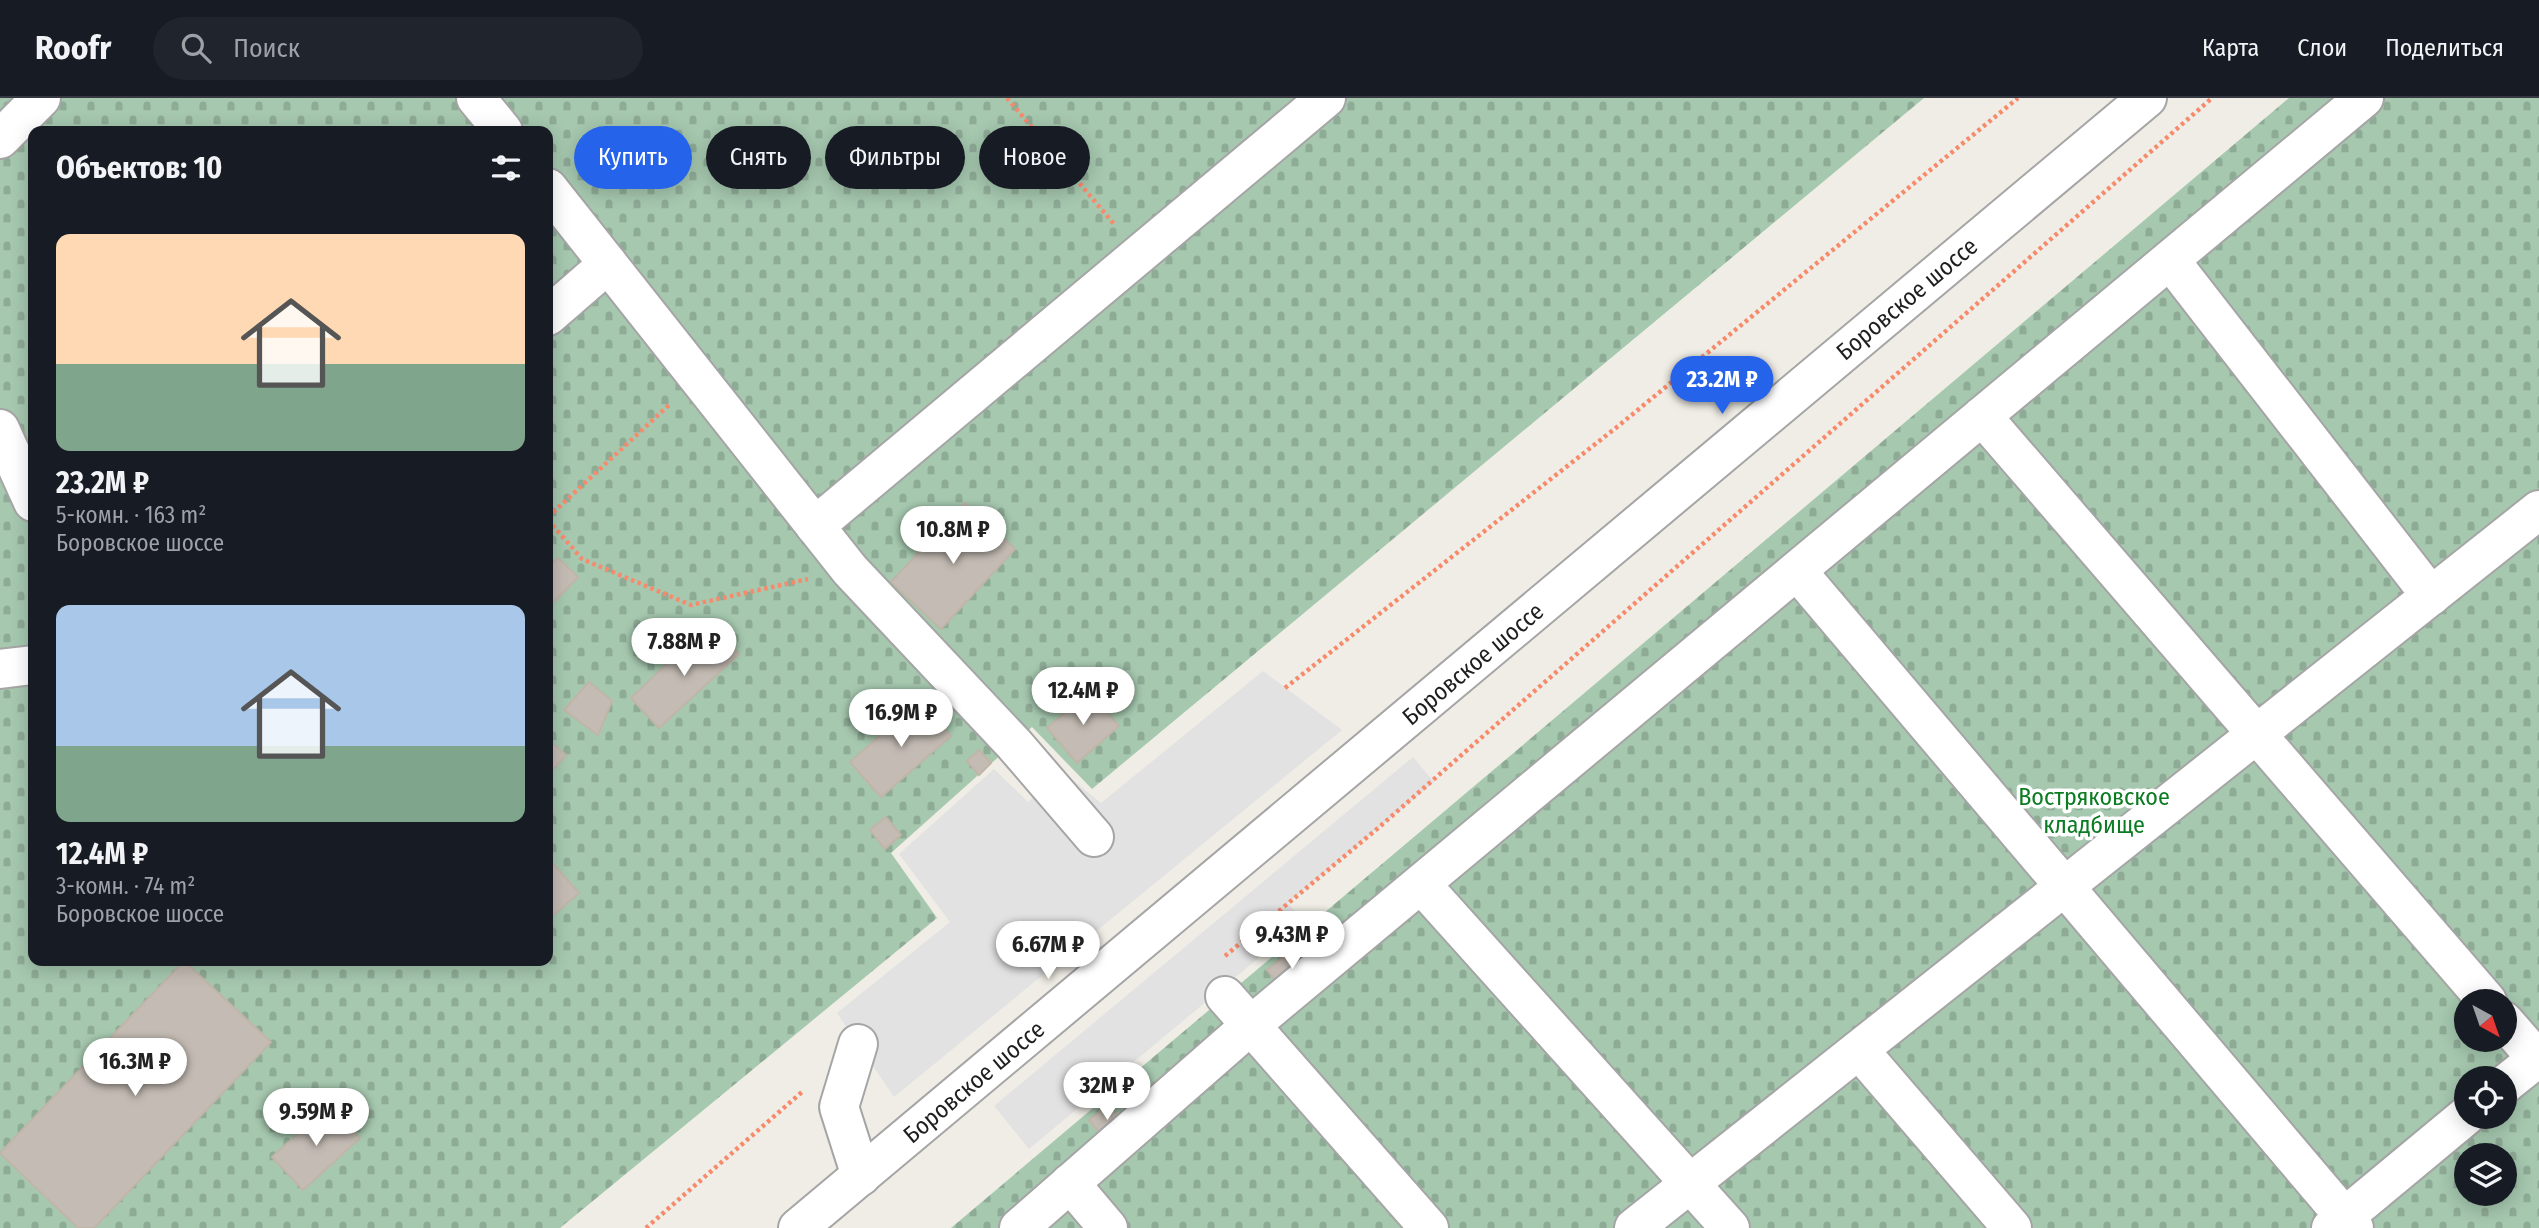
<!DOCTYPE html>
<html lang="ru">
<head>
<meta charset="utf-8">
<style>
	body { margin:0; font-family:"Fira Sans Condensed",sans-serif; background:#20242c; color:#f1f3f6; height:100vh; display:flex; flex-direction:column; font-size:26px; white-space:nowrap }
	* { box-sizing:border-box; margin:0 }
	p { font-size:23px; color:#9ea1a6 }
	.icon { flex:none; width:38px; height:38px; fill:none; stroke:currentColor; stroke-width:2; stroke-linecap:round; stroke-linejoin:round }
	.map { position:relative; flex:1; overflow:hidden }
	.side { position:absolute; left:28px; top:28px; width:525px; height:840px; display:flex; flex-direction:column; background:#171b24; border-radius:14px; box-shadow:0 4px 18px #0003 }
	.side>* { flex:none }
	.guide { position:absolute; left:574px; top:28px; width:665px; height:63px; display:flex; gap:14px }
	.needle { width:46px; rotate:140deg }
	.tools { position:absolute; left:2454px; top:891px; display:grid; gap:14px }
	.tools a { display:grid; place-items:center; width:63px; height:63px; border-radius:50%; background:#171b24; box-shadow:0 4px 18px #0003; font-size:35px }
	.price { position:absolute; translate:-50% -60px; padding:0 16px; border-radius:24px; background:#fff; color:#222; font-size:23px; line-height:46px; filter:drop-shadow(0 2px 4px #0008) }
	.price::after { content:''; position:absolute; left:50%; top:42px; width:21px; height:16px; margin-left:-10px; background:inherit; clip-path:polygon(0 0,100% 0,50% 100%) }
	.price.on { background:#2563eb; color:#fff }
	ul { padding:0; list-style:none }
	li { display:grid; align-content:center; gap:14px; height:371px; padding:0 28px }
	li span { display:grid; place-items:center; height:217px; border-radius:14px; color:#555 }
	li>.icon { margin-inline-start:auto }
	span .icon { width:126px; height:126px; fill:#fffc; stroke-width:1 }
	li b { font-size:30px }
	h2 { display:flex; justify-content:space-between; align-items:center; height:84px; padding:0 28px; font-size:30px }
	.tag { padding:0 24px; border-radius:32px; background:#171b24; box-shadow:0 4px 18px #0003; font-size:24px; line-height:63px }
	.tag.on { background:#2563eb; color:#fff }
	header { display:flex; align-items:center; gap:42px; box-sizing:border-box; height:98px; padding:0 35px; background:#171b24; border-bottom:2px solid #363941 }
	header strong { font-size:33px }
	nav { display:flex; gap:38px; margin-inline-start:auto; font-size:24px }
	.search { width:490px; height:63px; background:#20242c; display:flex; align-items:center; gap:18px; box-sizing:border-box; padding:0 24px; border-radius:38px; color:#9ea1a6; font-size:26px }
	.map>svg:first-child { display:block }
</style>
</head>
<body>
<header>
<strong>Roofr</strong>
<div class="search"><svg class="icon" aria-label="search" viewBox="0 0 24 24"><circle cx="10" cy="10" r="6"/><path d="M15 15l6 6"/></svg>Поиск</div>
<nav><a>Карта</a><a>Слои</a><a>Поделиться</a></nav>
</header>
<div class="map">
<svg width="2539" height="1130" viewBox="0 0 2539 1130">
	<defs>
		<pattern id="cemetery-stones" width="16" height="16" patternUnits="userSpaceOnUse" patternTransform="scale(1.75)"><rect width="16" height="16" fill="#a6c8af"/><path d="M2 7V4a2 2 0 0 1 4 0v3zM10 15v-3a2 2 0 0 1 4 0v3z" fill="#8eab96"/></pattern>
	</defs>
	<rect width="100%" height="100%" fill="#efede5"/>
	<g fill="url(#cemetery-stones)" fill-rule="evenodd">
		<path d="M 0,0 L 1924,0 L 1092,691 L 1032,629 L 891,755 L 937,820 L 560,1130 L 0,1130 ZM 33,33 L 548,33 L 548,863 L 33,863 Z"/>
		<path d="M 2289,0 L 2539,0 L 2539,1130 L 951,1130 ZM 2466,903 L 2504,903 L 2504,942 L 2466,942 ZM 2466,980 L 2504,980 L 2504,1018 L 2466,1018 ZM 2466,1057 L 2504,1057 L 2504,1096 L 2466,1096 Z"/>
	</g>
	<g fill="#e2e2e2">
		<polygon points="1263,573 1342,632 894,999 837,915 950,824 899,756 994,671 1028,704 1064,675 1101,705"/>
		<polygon points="1413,659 1434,684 1288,805 1303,823 1029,1051 994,1008"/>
	</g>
	<g fill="#c4bcb4" stroke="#c1b5a7" stroke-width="2">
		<polygon points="965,405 1015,451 941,531 891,484"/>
		<polygon points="558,460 578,479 548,510 548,469"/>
		<polygon points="719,535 739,556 659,630 631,600 696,538 705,548"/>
		<polygon points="589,584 612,603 598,637 564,612"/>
		<polygon points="1089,593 1119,628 1077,665 1047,630"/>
		<polygon points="920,602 951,638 881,699 850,664"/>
		<polygon points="548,641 566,657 548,677"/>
		<polygon points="979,652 991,665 979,677 967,663"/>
		<polygon points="886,719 901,737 885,751 870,732"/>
		<polygon points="548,760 579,795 548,822"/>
		<polygon points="1296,848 1317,873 1288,898 1267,872"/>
		<polygon points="184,863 271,944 94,1130 78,1130 0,1055"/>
		<polygon points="1108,1006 1124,1025 1105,1041 1089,1022"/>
		<polygon points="329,1007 360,1040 303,1092 272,1059"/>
	</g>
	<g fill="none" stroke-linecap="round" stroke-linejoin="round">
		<defs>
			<g id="minor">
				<polyline points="476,0 503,33"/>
				<polyline points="0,41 41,0"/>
				<polyline points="548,90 850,472 1014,646 1094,739"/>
				<polyline points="2170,162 2431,498"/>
				<polyline points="548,218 608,166"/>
				<polyline points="1982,318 2487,903"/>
				<polyline points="0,331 33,404"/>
				<polyline points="815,428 1326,0"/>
				<polyline points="1797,473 2354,1130"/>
				<polyline points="0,571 33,567"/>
				<polyline points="1421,786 1730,1130"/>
				<polyline points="1225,898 1429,1130"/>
				<polyline points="2504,923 2539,963"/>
				<polyline points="858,946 839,1009 861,1078"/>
				<polyline points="1859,952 2012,1130"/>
				<polyline points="2504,987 2539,959"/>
				<polyline points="1070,1085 1108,1130"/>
				<polyline points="798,1130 2147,0"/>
				<polyline points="1019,1130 1251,927 2364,0"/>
				<polyline points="1634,1130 2539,412"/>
				<polyline points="2331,1130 2466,1018"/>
			</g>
		</defs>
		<use href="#minor" stroke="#a5a5a5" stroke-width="42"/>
		<g stroke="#f88a6c" stroke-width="4.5" stroke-dasharray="3.5 3.5" stroke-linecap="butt">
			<polyline points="1007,0 1114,126"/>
			<polyline points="548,419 669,307"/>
			<polyline points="548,422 582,461 691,507 808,481"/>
			<polyline points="1285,590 1617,329 2018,0"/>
			<polyline points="1225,858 1377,731 2212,0"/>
			<polyline points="646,1130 802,994"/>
		</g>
		<use href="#minor" stroke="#fff" stroke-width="38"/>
	</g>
	<g text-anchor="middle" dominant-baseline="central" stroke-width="7" stroke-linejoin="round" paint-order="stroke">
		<g font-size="24" fill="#1e1e1e" stroke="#fff">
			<text transform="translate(1907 201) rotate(-40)">Боровское шоссе</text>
			<text transform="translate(1473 566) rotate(-40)">Боровское шоссе</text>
			<text transform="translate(974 984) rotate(-40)">Боровское шоссе</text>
		</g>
		<g font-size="24" fill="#0c7c22" stroke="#fff">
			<text x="2094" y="699">Востряковское<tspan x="2094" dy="28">кладбище</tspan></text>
		</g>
	</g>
</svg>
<div class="tools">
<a><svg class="needle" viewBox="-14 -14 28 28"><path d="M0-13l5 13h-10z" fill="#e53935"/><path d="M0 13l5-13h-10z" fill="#9ea1a6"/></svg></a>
<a><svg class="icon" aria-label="locate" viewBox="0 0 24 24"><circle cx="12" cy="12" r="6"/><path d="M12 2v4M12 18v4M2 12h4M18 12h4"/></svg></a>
<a><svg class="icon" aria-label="layers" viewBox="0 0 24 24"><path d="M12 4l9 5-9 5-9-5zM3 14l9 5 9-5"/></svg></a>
</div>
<b class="price on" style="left:1722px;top:318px">23.2M ₽</b>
<b class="price" style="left:953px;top:468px">10.8M ₽</b>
<b class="price" style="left:684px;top:580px">7.88M ₽</b>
<b class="price" style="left:1083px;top:629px">12.4M ₽</b>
<b class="price" style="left:901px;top:651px">16.9M ₽</b>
<b class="price" style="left:1292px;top:873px">9.43M ₽</b>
<b class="price" style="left:1048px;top:883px">6.67M ₽</b>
<b class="price" style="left:135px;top:1000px">16.3M ₽</b>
<b class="price" style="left:1107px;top:1024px">32M ₽</b>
<b class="price" style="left:316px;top:1050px">9.59M ₽</b>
<div class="guide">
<a class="tag on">Купить</a>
<a class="tag">Снять</a>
<a class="tag">Фильтры</a>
<a class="tag">Новое</a>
</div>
<section class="side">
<h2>Объектов: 10<svg class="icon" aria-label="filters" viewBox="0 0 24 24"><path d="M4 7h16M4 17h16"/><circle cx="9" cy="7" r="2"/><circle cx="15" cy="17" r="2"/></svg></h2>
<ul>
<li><span style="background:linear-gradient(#ffd9b3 60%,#7fa58c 0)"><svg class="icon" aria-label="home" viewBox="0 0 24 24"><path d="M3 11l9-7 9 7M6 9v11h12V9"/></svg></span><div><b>23.2M ₽</b><p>5-комн. · 163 m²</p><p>Боровское шоссе</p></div></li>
<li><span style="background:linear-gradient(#a9c7e8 65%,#7fa58c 0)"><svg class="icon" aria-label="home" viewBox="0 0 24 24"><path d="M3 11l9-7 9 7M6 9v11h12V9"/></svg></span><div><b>12.4M ₽</b><p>3-комн. · 74 m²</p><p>Боровское шоссе</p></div></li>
</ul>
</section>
</div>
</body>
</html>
